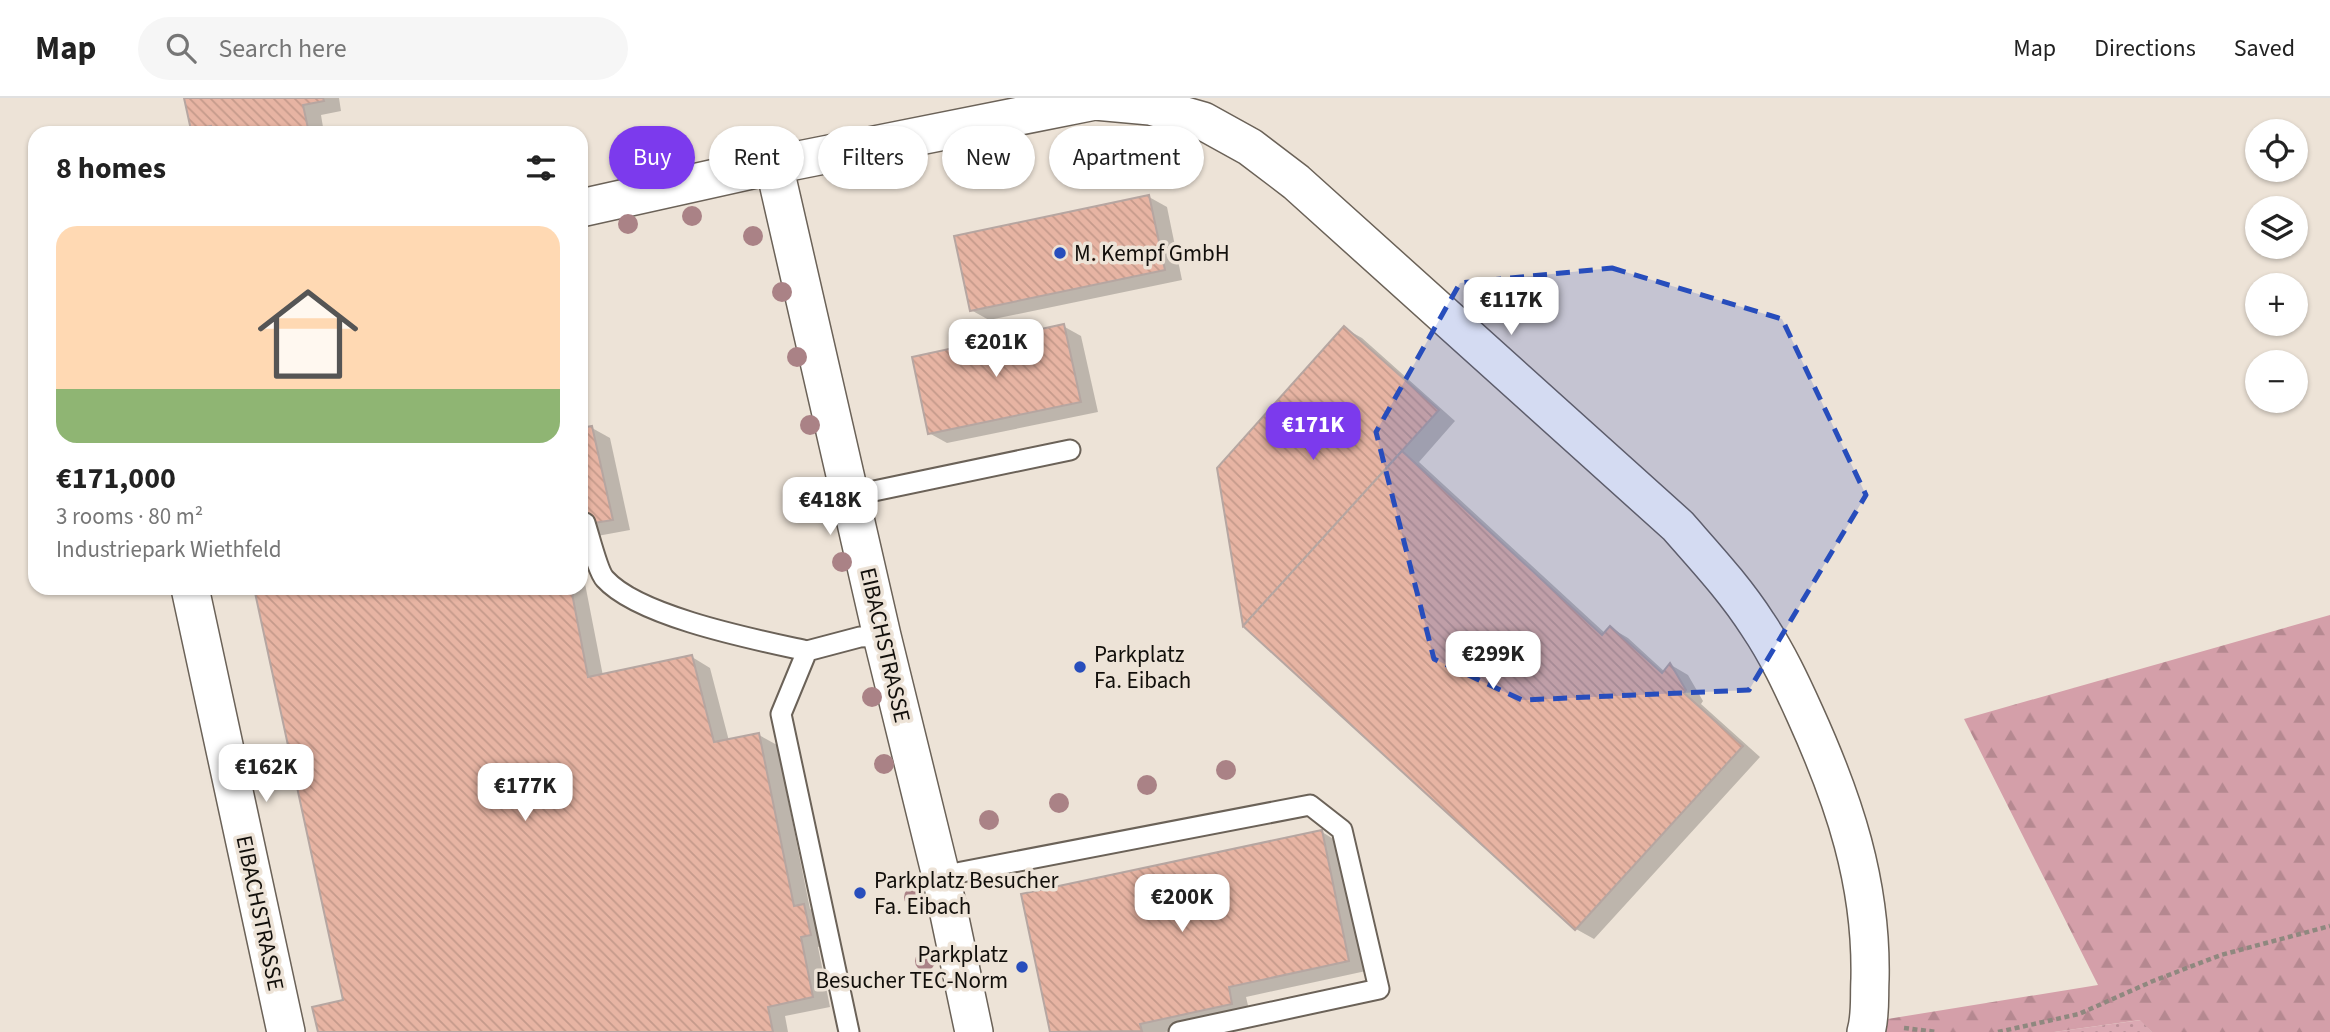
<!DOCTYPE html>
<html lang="en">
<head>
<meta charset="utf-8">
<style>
	body { margin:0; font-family:"Source Sans 3",sans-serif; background:#f6f6f6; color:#222; height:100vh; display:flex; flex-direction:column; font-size:26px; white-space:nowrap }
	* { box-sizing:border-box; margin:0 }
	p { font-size:23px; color:#767676 }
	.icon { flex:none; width:38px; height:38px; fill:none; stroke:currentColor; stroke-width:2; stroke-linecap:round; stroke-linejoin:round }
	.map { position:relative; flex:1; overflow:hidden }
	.details { position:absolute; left:28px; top:28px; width:560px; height:469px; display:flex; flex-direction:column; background:#fff; border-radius:21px; box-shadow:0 2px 5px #0004 }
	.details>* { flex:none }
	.hud { position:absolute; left:609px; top:28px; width:665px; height:63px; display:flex; gap:14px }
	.buttons { position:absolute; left:2245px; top:21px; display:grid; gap:14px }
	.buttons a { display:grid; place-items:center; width:63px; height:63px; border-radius:50%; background:#fff; box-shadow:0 2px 5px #0004; font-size:35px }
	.price { position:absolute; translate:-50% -60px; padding:0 16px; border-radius:14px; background:#fff; color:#222; font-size:23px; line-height:46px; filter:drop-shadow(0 2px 4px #0008) }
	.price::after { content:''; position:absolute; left:50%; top:42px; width:21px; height:16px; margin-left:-10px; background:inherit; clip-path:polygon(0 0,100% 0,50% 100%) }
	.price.selected { background:#7c3aed; color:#fff }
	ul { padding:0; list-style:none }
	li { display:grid; align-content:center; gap:14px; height:371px; padding:0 28px }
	li span { display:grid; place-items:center; height:217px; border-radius:21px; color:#555 }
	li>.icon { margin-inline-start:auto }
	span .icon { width:126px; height:126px; fill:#fffc; stroke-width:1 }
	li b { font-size:30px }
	h2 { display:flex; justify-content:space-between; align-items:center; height:84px; padding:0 28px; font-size:30px }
	.chip { padding:0 24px; border-radius:32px; background:#fff; box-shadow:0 2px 5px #0004; font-size:24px; line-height:63px }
	.chip.selected { background:#7c3aed; color:#fff }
	header { display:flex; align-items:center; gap:42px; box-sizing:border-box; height:98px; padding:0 35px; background:#fff; border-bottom:2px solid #e0e0e0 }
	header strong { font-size:33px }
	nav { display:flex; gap:38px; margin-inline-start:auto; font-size:24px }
	.search { width:490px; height:63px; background:#f6f6f6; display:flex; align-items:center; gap:18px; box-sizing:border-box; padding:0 24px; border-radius:38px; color:#767676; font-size:26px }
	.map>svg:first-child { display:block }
</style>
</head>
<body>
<header>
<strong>Map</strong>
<div class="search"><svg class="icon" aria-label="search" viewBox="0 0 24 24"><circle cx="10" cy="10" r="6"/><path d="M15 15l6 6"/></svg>Search here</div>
<nav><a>Map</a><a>Directions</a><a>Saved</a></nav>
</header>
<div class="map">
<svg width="2330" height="934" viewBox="0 0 2330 934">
	<defs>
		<pattern id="grass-dots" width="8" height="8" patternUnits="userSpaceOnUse" patternTransform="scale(1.75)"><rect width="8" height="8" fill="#dba9b3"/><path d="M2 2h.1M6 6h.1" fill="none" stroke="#bb9099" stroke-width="1.8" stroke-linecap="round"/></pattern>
		<pattern id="forest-firs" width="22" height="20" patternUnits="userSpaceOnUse" patternTransform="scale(1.75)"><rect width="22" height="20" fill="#d49fa9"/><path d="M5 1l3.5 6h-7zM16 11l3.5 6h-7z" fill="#b58890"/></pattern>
		<pattern id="building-back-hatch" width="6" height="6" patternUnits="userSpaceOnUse" patternTransform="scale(1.75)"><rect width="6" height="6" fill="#e7b4a3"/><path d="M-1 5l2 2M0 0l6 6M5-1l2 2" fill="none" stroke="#c59a8b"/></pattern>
	</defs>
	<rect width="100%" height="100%" fill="#ede3d7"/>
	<polygon fill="url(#grass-dots)" points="2141,922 2152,934 2054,934"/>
	<polygon fill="url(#forest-firs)" points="2330,517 2330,934 2152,934 2140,922 2054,934 1855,934 1869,924 2098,887 1964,621"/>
	<g fill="#0003">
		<polygon points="186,0 339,0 341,13 321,17 324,35 200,35 192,31"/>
		<polygon points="1149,99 1167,109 1182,182 989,222 971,212"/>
		<polygon points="1063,228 1081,238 1098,314 947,345 929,335"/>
		<polygon points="1344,230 1362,240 1455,323 1419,364 1606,536 1611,530 1628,540 1665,574 1671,567 1688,577 1703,603 1701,606 1760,659 1594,841 1576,831 1245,527 1219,370"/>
		<polygon points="592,330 610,340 630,432 581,441 581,332"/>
		<polygon points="581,465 603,578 692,559 710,570 729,643 759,637 777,647 810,811 822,818 829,847 818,849 830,909 785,918 788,934 320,934 345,903 256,490 581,490"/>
		<polygon points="1322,734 1340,745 1366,873 1246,899 1250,916 1165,934 1052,934 1023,797"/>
	</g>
	<g fill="url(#building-back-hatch)" stroke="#b6a6a1" stroke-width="2">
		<polygon points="184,0 323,0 324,3 303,7 309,35 212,35 211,28 191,32"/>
		<polygon points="1149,97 1165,172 970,213 954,138"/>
		<polygon points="1064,226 1081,304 928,336 912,259"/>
		<polygon points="1344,228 1439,312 1243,528 1217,370"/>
		<polygon points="592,328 613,422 581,427 581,330"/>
		<polygon points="1402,353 1602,537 1610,528 1662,575 1670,565 1686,592 1684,595 1743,648 1575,832 1243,528"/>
		<polygon points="254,490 571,490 588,579 692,557 714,644 759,635 794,808 804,806 811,837 801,839 813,899 768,909 773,934 318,934 312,909 343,902"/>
		<polygon points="1322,732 1349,863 1229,889 1232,906 1140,926 1142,933 1050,934 1021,796"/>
	</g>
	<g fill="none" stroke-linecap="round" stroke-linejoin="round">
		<defs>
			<g id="service">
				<polyline points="850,398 1070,352"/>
				<path d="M 585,425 C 589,437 598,474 605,481 C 639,519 757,542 807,553"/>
				<polyline points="941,778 1310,707 1342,732 1379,891 1179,934"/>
				<polyline points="849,934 781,616 807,553 860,539 882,538"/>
			</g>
			<g id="minor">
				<path d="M 774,67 L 1095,3 L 1150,8 L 1203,23 L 1250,49 L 1296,84 L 1678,428 C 1706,460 1735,491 1758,527 C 1777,555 1791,585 1805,616 C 1844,702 1872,785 1870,881 C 1869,899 1871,917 1866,934"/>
				<polyline points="581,110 774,67 882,538 941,778 974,934"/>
				<polyline points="190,490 286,934"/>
			</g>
		</defs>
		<use href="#service" stroke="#6b6258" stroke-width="23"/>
		<use href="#minor" stroke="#6b6258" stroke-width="40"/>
		<g stroke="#8f887f" stroke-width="4.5" stroke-dasharray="5 3.5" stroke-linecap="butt">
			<polyline points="1904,930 1937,934"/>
			<polyline points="1998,934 2079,916 2153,883 2221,857 2330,828"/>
		</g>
		<use href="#service" stroke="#fff" stroke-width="19"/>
		<use href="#minor" stroke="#fff" stroke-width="37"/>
	</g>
	<g fill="#aa8286">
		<circle cx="692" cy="118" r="10"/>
		<circle cx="628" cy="126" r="10"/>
		<circle cx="753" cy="138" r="10"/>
		<circle cx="782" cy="194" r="10"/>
		<circle cx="797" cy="259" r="10"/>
		<circle cx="810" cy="327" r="10"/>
		<circle cx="826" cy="396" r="10"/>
		<circle cx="842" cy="464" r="10"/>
		<circle cx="872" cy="599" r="10"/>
		<circle cx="884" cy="666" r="10"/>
		<circle cx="1226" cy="672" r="10"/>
		<circle cx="1147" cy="687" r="10"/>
		<circle cx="1059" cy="705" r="10"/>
		<circle cx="989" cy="722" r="10"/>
		<circle cx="914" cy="799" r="10"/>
		<circle cx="925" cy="863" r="10"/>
	</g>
	<path fill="#274dbc" fill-opacity="0.2" stroke="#274dbc" stroke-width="5" stroke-dasharray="14 9" stroke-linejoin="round" d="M 1612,170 L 1782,221 L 1866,397 L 1749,592 L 1522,602 L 1434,561 L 1376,334 L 1460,185 Z"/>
	<g fill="#274dbc" stroke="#ede3d7" stroke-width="2.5">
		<circle cx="1060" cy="155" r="7"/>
		<circle cx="1080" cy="569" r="7"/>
		<circle cx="860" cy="795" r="7"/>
		<circle cx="1022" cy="869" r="7"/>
	</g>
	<g text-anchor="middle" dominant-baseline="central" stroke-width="7" stroke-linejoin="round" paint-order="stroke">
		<g font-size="23" fill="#120f0b" stroke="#ede3d7" text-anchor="start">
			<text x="1074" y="155">M. Kempf GmbH</text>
			<text x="1094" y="556">Parkplatz<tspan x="1094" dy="26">Fa. Eibach</tspan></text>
			<text x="874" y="782">Parkplatz Besucher<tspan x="874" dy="26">Fa. Eibach</tspan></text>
			<text x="1008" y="856" text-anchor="end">Parkplatz<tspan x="1008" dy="26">Besucher TEC-Norm</tspan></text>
		</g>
		<g font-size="23" fill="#120f0b" stroke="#ede3d7">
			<text transform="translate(885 547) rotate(77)">EIBACHSTRASSE</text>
			<text transform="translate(260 815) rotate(78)">EIBACHSTRASSE</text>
		</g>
	</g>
</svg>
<div class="buttons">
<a><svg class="icon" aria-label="locate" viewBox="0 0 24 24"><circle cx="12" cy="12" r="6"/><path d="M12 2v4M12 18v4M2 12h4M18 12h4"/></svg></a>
<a><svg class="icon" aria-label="layers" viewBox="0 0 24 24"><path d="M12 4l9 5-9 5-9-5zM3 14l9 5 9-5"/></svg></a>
<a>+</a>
<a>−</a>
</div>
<b class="price" style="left:1511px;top:239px">€117K</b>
<b class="price" style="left:996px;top:281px">€201K</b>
<b class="price selected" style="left:1313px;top:364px">€171K</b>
<b class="price" style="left:830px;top:439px">€418K</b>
<b class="price" style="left:1493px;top:593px">€299K</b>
<b class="price" style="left:266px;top:706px">€162K</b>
<b class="price" style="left:525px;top:725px">€177K</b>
<b class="price" style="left:1182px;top:836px">€200K</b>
<div class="hud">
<a class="chip selected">Buy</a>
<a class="chip">Rent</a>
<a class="chip">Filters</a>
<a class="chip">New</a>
<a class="chip">Apartment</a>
</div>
<section class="details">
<h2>8 homes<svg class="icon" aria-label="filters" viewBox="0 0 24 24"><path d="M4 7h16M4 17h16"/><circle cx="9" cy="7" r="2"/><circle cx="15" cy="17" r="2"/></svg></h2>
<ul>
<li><span style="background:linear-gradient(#ffd9b3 75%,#8fb573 0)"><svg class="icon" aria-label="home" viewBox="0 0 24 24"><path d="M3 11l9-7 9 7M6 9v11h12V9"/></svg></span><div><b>€171,000</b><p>3 rooms · 80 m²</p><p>Industriepark Wiethfeld</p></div></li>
</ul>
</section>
</div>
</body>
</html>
